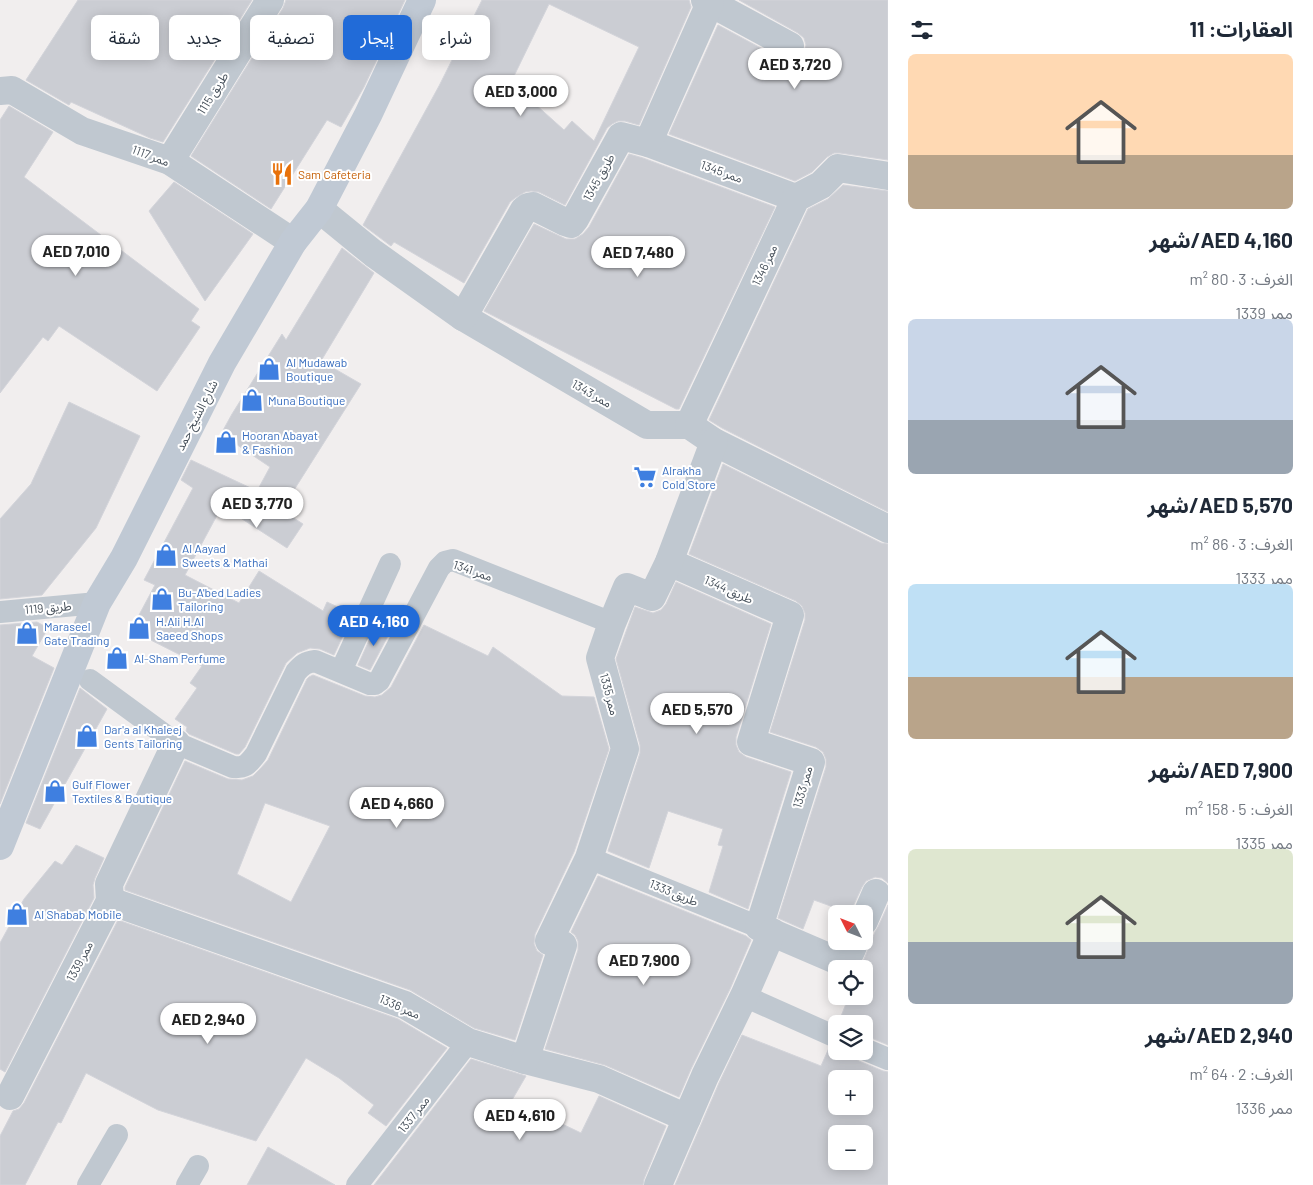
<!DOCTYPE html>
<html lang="ar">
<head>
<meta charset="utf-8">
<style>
	body { margin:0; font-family:Barlow,"Noto Sans Arabic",sans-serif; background:#f6f6f7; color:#1f2937; direction:rtl; height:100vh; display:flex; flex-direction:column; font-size:19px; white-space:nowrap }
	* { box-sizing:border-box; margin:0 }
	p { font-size:16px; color:#747a83 }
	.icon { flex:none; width:28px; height:28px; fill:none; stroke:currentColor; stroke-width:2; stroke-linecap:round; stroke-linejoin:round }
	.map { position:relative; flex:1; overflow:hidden; direction:ltr }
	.panel { display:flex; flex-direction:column; background:#fff; width:425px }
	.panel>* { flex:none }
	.top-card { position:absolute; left:15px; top:15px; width:475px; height:45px; direction:rtl; display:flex; gap:10px }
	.needle { width:32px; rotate:312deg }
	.fabs { position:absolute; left:828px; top:905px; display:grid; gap:10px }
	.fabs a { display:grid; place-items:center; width:45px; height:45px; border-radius:8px; background:#fff; box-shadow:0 2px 12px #0003; font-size:25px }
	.price { position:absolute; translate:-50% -42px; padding:0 11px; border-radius:18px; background:#fff; color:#222; font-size:16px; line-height:32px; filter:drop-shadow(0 1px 2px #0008) }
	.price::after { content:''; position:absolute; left:50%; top:30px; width:15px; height:11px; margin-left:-8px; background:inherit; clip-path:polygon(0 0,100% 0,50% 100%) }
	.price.on { background:#216bd8; color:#fff }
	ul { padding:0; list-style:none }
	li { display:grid; align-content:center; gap:10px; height:265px; padding:0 20px }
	li span { display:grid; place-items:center; height:155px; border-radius:8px; color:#555 }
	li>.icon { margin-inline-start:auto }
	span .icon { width:90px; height:90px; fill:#fffc; stroke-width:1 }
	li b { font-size:21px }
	h2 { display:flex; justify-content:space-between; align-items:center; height:60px; padding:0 20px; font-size:21px }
	.pill { padding:0 18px; border-radius:8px; background:#fff; box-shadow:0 2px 12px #0003; font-size:18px; line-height:45px }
	.pill.on { background:#216bd8; color:#fff }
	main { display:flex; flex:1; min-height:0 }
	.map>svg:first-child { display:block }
</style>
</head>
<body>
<main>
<section class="panel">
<h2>العقارات: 11<svg class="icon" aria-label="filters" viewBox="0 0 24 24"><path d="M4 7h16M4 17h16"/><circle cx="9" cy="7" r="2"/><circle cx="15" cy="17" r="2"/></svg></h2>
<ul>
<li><span style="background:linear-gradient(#ffd9b3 65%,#b9a48a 0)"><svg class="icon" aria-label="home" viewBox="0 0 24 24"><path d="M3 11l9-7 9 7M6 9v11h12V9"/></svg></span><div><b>AED 4,160/شهر</b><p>الغرف: 3 · 80 m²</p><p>ممر 1339</p></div></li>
<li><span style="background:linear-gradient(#c9d6e8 65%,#9aa5b1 0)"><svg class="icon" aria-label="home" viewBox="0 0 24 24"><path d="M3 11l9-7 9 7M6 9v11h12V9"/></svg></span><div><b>AED 5,570/شهر</b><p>الغرف: 3 · 86 m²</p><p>ممر 1333</p></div></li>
<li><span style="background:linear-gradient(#bfe0f5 60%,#b9a48a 0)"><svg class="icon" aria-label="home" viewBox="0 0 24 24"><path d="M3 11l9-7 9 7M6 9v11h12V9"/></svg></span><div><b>AED 7,900/شهر</b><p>الغرف: 5 · 158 m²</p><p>ممر 1335</p></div></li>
<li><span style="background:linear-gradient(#dfe7d0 60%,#9aa5b1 0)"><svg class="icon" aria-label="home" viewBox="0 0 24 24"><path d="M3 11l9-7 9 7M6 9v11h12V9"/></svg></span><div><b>AED 2,940/شهر</b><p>الغرف: 2 · 64 m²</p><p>ممر 1336</p></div></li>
</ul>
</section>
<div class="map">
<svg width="888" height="1185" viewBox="0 0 888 1185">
	<rect width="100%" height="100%" fill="#f1eeee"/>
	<g fill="#cbcdd3" stroke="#d3d4da" fill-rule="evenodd">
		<polygon points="78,0 252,0 163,142 150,138 71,102 69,105 26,80"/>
		<polygon points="286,0 405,0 364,87 341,127 327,120 271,209 191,156 283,8"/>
		<path d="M 482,0 L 689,0 L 691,7 L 639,125 L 625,121 L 618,121 L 612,124 L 607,128 L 565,205 L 539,192 L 531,191 L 525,192 L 515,198 L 510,202 L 464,283 L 394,242 L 391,246 L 363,225 L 439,86 ZM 549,4 L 639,47 L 594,141 L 572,121 L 564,130 L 525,95 L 530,85 L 514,76 Z"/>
		<polygon points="739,0 888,0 888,160 840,153 834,153 827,157 812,172 795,181 669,134 718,25 783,60 791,62 798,60 804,53 806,45 804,38 798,33"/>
		<polygon points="9,106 53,132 24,177 199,309 191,321 200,327 157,391 59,326 48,341 43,337 0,393 0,120"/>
		<polygon points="629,154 643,158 775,207 679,409 676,409 484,311 534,224 566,239 575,239 583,234 589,227"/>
		<polygon points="174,182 253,234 205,301 149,211"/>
		<polygon points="843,185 888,191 888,512 722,428 709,420 808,209 828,199"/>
		<polygon points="342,248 374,273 321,361 361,384 294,490 299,493 286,513 303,524 287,548 222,506 185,575 239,603 259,571 323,611 327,602 353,614 334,655 320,649 310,648 297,653 286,663 245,747 239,754 236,754 189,734 186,731 187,727 175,719 197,688 190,683 202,666 131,630 155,585 144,580 193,488 181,480 191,460 257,491 270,467 221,434 232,414 282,334 286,340"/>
		<polygon points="69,402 140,436 96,528 42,595 0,599 0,519 31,484"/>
		<polygon points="723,464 881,543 888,544 888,883 882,878 875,877 866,881 862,887 850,913 814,900 803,929 778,918 826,767 826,759 823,752 816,747 770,732 805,620 805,613 802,606 796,601 689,554"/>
		<polygon points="676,582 771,624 736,737 736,745 739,752 746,757 791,772 748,909 709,892 723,846 718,845 723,829 668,811 649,868 608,851 640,753 640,745 616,659 635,607 653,613 661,610 666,604"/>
		<polygon points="37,622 48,628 32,656 54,668 0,804 0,625"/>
		<polygon points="376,625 390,632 370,670 358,665"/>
		<path d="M 424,625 L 488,656 L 493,647 L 562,696 L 594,697 L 609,749 L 574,852 L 535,934 L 534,944 L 537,951 L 543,955 L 515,1040 L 474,1028 L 410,990 L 125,890 L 125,887 L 185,761 L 228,779 L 242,780 L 253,776 L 260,769 L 268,760 L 307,679 L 309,677 L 313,675 L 365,696 L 375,697 L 382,695 L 391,687 ZM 265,803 L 330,826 L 291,902 L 237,874 Z"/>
		<polygon points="80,688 107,709 40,829 26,823"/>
		<polygon points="76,845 104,858 95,878 93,885 94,898 5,1072 0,1069 0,943 24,899 55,861 62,865"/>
		<polygon points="598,876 746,936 751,940 730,989 691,1069 679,1097 605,1065 545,1049 578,950 578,941 575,935 571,932"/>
		<polygon points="888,905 888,1045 869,1037 864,1036 864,1024 838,1024 849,996 864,996 864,969 860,969 875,932 878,927"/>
		<polygon points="118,920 398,1019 447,1048 386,1126 368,1113 374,1105 339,1078 306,1058 256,1141 158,1110 86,1073 61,1123 58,1122 25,1185 0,1185 0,1136 13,1111 19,1109 24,1103"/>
		<path d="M 742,1035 L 821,1066 L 829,1048 L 836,1050 L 836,1051 L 851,1051 L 853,1057 L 859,1061 L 883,1071 L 888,1072 L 888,1185 L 675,1185 L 719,1083 ZM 836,1079 L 864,1079 L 864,1106 L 836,1106 ZM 836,1134 L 864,1134 L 864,1161 L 836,1161 Z"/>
		<polygon points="471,1059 526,1076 512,1100 581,1133 599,1096 666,1126 644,1179 643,1185 374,1185"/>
		<polygon points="268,1147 335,1185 247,1185"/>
	</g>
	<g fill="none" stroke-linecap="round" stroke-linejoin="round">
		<g stroke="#c0c8d0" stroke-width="22">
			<polyline points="0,612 97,603"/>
			<polyline points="341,671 390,564"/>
			<path d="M 90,680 L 176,743 L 233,767 C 246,768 248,764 256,754 L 296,672 C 302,665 306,662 315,661 L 370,684 L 375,684 L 379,681 L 439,568 L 445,562 L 453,560 L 612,623"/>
			<polyline points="589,858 759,927"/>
			<polyline points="744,996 836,1037"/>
			<polyline points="864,1049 888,1059"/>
			<polyline points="88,1185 117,1135"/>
			<polyline points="187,1185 198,1166"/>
			<polyline points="357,1185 468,1042"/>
		</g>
		<g stroke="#c0c8d0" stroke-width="28">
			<polyline points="705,0 790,46"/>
			<polyline points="0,91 12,90 82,131 170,161 293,242"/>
			<polyline points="648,143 796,198"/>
			<polyline points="170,161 270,0"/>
			<polyline points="319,209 373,253 463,317 647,425 689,425 714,442 888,529"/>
			<polyline points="463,317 524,210 528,207 533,206 565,222 571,224 575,219 621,136 648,143 710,3"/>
			<polyline points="689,425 796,198 821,185 838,168 888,176"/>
			<path d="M 669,562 L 790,615 L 751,742 L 811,762 L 759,927 L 838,961 C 849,961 851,951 855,941"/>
			<polyline points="110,901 405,1005 468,1042 525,1060 599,1079 687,1118"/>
			<polyline points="864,921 876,893"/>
			<polyline points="525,1060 563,945 549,941 589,858 625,749 600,658 612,623 627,587 652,597 669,562 714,442"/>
			<polyline points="10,1096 110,901 109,884 176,743"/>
			<polyline points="658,1185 705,1076 744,996 772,932"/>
		</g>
		<polyline stroke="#c0c9d4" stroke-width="28" points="0,846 97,603 124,558 222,363 293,242 319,209 368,115 422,0"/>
	</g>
	<defs>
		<symbol id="restaurant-bare" viewBox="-9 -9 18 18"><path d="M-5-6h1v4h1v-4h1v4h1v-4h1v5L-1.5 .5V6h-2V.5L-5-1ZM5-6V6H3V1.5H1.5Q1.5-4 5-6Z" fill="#e8710a" stroke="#fff" stroke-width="2.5" paint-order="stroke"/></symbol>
		<symbol id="shop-bare" viewBox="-9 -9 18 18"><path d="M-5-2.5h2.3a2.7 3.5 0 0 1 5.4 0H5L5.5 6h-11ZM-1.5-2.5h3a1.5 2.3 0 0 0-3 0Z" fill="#3f7fe0" stroke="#fff" stroke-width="2.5" paint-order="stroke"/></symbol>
		<symbol id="supermarket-bare" viewBox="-9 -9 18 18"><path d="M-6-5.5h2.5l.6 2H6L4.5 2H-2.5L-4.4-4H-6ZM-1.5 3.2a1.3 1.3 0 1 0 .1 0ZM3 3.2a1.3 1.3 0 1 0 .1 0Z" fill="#3f7fe0" stroke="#fff" stroke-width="2.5" paint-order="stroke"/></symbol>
	</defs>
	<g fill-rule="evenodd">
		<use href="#restaurant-bare" x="266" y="158" width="32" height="32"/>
		<use href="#shop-bare" x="253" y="353" width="32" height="32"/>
		<use href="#shop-bare" x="236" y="384" width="32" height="32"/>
		<use href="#shop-bare" x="210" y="426" width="32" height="32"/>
		<use href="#supermarket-bare" x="629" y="461" width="32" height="32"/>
		<use href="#shop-bare" x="150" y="539" width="32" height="32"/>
		<use href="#shop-bare" x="146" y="583" width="32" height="32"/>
		<use href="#shop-bare" x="123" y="612" width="32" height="32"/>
		<use href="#shop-bare" x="11" y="617" width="32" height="32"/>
		<use href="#shop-bare" x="101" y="642" width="32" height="32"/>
		<use href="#shop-bare" x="71" y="720" width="32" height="32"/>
		<use href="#shop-bare" x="39" y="775" width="32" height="32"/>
		<use href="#shop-bare" x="1" y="898" width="32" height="32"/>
	</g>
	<g text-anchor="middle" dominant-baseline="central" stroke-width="4" stroke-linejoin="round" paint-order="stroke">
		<g font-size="12" fill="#47515b" stroke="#fff">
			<text transform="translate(212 93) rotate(-58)">طريق 1115</text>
			<text transform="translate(151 155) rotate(21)">ممر 1117</text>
			<text transform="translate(722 171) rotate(20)">ممر 1345</text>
			<text transform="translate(598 177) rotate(-61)">طريق 1345</text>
			<text transform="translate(764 265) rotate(-65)">ممر 1346</text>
			<text transform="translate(592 393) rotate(30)">ممر 1343</text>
			<text transform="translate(196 415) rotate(-63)">شارع الشيخ حمد</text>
			<text transform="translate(473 570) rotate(19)">ممر 1341</text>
			<text transform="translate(729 589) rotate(24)">طريق 1344</text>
			<text transform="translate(48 607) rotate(-5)">طريق 1119</text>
			<text transform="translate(610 694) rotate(75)">ممر 1335</text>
			<text transform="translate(802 787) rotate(-74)">ممر 1333</text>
			<text transform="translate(674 892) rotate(22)">طريق 1333</text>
			<text transform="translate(79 961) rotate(-62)">ممر 1339</text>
			<text transform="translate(400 1006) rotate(24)">ممر 1336</text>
			<text transform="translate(413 1114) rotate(-52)">ممر 1337</text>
		</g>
		<g font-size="12" fill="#c56008" stroke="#fff" text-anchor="start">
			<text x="298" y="174">Sam Cafeteria</text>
		</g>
		<g font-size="12" fill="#366cbe" stroke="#fff" text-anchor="start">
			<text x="286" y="362">Al Mudawab<tspan x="286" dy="14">Boutique</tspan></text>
			<text x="268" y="400">Muna Boutique</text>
			<text x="242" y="435">Hooran Abayat<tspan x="242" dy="14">&amp; Fashion</tspan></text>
			<text x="662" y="470">Alrakha<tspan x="662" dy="14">Cold Store</tspan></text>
			<text x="182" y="548">Al Aayad<tspan x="182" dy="14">Sweets &amp; Mathai</tspan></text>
			<text x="178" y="592">Bu-A'bed Ladies<tspan x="178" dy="14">Tailoring</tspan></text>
			<text x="156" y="621">H.Ali H.Al<tspan x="156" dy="14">Saeed Shops</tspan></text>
			<text x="44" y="626">Maraseel<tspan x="44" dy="14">Gate Trading</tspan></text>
			<text x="134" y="658">Al-Sham Perfume</text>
			<text x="104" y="729">Dar'a al Khaleej<tspan x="104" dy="14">Gents Tailoring</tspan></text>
			<text x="72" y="784">Gulf Flower<tspan x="72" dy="14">Textiles &amp; Boutique</tspan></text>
			<text x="34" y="914">Al Shabab Mobile</text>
		</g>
	</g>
</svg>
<div class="fabs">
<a><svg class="needle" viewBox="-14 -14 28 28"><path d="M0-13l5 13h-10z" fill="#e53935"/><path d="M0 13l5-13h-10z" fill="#747a83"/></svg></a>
<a><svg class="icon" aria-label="locate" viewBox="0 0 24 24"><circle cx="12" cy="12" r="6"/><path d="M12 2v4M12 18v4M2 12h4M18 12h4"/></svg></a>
<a><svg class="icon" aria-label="layers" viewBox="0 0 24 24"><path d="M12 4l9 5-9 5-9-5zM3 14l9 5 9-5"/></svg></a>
<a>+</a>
<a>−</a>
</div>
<b class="price" style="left:795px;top:90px">AED 3,720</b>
<b class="price" style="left:521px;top:117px">AED 3,000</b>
<b class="price" style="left:76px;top:277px">AED 7,010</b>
<b class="price" style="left:638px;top:278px">AED 7,480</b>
<b class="price" style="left:257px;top:529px">AED 3,770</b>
<b class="price on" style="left:374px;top:647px">AED 4,160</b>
<b class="price" style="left:697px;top:735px">AED 5,570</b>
<b class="price" style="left:397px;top:829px">AED 4,660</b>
<b class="price" style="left:644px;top:986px">AED 7,900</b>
<b class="price" style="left:208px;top:1045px">AED 2,940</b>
<b class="price" style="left:520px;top:1141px">AED 4,610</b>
<div class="top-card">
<a class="pill">شراء</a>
<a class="pill on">إيجار</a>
<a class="pill">تصفية</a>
<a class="pill">جديد</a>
<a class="pill">شقة</a>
</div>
</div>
</main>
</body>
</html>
